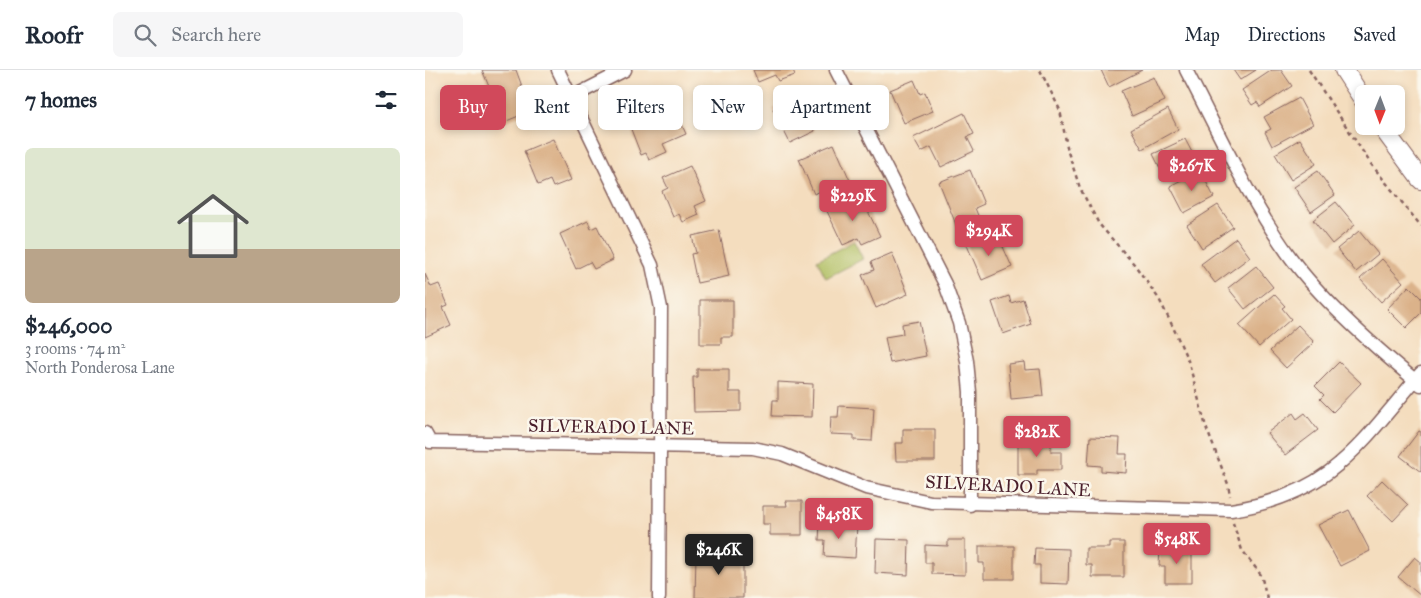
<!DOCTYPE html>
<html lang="en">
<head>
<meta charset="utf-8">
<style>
	body { margin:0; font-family:"IM FELL Great Primer",serif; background:#f6f6f7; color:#1f2937; height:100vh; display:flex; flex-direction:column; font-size:19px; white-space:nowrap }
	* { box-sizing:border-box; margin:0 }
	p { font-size:16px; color:#747a83 }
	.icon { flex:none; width:28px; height:28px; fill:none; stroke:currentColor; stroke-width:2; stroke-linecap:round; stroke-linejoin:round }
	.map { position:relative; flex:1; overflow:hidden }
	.drawer { display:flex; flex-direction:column; background:#fff; width:425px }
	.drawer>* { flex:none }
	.guide { position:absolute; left:15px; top:15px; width:475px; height:45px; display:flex; gap:10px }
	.needle { width:32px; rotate:181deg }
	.controls { position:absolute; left:930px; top:15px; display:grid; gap:10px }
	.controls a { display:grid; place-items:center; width:50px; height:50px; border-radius:8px; background:#fff; box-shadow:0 2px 8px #0003; font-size:25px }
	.price { position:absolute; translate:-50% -42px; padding:0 11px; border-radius:5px; background:#d1495b; color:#fff; font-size:16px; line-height:32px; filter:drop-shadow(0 1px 2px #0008) }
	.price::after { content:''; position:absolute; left:50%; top:30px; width:15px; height:11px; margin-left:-8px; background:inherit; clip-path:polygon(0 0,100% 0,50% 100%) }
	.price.active { background:#222; color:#fff }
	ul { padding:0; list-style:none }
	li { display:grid; align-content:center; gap:10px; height:265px; padding:0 25px }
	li+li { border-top:1px solid #e0e1e3 }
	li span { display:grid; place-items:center; height:155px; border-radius:8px; color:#555 }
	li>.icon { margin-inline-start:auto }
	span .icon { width:90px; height:90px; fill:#fffc; stroke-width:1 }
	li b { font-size:21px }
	h2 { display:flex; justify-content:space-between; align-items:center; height:60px; padding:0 25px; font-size:21px }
	.pill { padding:0 18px; border-radius:8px; background:#fff; box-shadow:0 2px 8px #0003; font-size:18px; line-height:45px }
	.pill.active { background:#d1495b; color:#fff }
	header { display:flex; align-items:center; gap:30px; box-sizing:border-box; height:70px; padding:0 25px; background:#fff; border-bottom:1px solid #e0e1e3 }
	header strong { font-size:24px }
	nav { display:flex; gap:28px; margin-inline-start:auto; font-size:18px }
	.search { width:350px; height:45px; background:#f6f6f7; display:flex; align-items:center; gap:12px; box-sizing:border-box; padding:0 18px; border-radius:8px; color:#747a83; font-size:19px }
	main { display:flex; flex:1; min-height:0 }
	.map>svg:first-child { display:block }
</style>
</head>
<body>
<header>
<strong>Roofr</strong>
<div class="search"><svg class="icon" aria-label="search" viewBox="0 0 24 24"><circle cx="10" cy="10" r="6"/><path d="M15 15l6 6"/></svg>Search here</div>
<nav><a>Map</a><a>Directions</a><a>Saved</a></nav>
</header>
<main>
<section class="drawer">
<h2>7 homes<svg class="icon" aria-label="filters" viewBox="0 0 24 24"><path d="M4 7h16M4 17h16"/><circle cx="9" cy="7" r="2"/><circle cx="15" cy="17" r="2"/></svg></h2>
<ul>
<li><span style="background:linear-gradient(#dfe7d0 65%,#b9a48a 0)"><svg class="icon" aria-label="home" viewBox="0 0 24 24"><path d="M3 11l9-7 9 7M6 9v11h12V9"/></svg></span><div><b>$246,000</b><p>3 rooms · 74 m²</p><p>North Ponderosa Lane</p></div></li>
</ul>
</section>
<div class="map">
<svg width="996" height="528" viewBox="0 0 996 528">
	<rect width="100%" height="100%" fill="#fbf7ec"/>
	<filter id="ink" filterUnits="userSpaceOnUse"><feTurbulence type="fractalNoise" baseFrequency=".02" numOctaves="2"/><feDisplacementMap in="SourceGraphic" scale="10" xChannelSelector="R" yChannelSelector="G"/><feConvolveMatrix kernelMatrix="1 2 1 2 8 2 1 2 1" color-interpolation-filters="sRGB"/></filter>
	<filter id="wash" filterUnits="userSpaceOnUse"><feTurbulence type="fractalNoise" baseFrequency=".0096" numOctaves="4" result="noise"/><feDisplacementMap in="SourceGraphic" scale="20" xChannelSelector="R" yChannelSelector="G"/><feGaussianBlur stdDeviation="1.12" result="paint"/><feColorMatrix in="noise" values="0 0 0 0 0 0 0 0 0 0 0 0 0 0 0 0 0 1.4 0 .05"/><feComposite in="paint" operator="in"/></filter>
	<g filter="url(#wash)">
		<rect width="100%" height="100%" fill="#f4ddbe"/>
		<polygon fill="#afbd5f" stroke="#7c6e45" points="429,171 438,189 401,208 392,190"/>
		<g id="blocks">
			<g fill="#dbb28a">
				<polygon points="57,0 91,0 106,41 79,52"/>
				<polygon points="328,0 368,0 370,5 353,11 350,5 333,12"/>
				<polygon points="676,0 717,0 684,17"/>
				<polygon points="808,0 831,0 815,10"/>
				<polygon points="847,0 856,0 867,16 835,37 832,32 827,35 817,20"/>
				<polygon points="729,7 740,31 707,46 696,21"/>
				<polygon points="489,10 495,24 500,22 508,41 479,53 465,20"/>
				<polygon points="381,23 388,37 380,41 390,61 365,73 348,39"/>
				<polygon points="874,28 888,54 847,76 840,62 846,59 839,47"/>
				<polygon points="235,35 241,48 252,44 261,64 238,74 242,82 224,90 221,83 216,85 202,49"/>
				<polygon points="743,39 753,59 717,79 706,59"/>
				<polygon points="539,43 549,64 542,67 549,81 516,97 506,77 496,82 488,68"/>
				<polygon points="128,69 146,110 128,117 125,110 113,115 99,81"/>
				<polygon points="760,69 772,92 740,108 728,84"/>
				<polygon points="875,69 891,94 866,110 850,84"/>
				<polygon points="409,74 427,115 424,116 426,121 408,129 403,118 389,124 374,89"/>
				<polygon points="265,96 281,131 270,136 274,145 258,152 254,144 248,147 237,121 243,118 238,108"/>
				<polygon points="545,100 559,134 550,138 554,148 532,157 514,112"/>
				<polygon points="775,100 789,127 759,143 745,116"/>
				<polygon points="893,101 910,125 886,142 869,117"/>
				<polygon points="430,126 434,135 439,133 455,166 437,174 434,168 418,175 401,139"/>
				<polygon points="911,132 930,155 907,174 888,150"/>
				<polygon points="793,135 808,157 777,178 762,155"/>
				<polygon points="163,151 166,159 172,156 188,190 169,199 165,192 151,199 135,164"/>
				<polygon points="294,160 304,206 272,213 266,184 271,183 267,166"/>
				<polygon points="934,161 953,184 931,202 912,179"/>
				<polygon points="560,165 564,174 575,170 587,197 557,210 541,173"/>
				<polygon points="811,168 825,187 790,213 776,194"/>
				<polygon points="467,183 483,224 451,238 437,205 449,200 446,192"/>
				<polygon points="957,189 978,212 956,232 935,209"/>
				<polygon points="831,196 848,217 820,239 803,218"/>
				<polygon points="0,204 6,217 14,214 23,235 18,237 26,255 0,267"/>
				<polygon points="984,216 996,228 996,243 981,258 962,239"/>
				<polygon points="849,224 860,236 857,238 866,249 834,277 814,255"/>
				<polygon points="584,226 586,233 598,229 606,254 578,264 567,232"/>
				<polygon points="275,230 308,230 308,267 296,267 296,274 275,274"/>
				<polygon points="494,251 501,286 465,293 460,267 478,264 477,254"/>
				<polygon points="873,255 889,272 861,298 845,281"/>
				<polygon points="599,292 600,300 615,299 618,326 586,329 583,294"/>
				<polygon points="914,292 936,313 908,342 895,329 899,325 890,316"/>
				<polygon points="272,299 304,299 304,322 316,322 316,341 269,342 268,307 272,307"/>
				<polygon points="353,312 388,314 387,347 347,346 348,330 353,330"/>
				<polygon points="414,336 449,338 447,371 429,370 429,365 405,364 406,347 413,347"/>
				<polygon points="868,343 872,349 880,343 893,360 860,385 842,363"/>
				<polygon points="478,359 510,359 510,391 471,391 470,373 478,373"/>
				<polygon points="994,361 996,362 996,402 975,386"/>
				<polygon points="665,367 695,368 694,384 702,384 701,403 676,401 676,396 663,395"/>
				<polygon points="593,372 626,372 626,382 636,382 636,400 612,400 612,405 593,405"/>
				<polygon points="957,410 983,435 968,451 942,426"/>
				<polygon points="361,431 377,431 377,465 345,465 345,454 338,454 338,436 362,436"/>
				<polygon points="924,440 945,481 915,496 893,455"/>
				<polygon points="395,453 432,455 430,488 399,486 400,470 394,470"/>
				<polygon points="451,469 484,470 483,505 450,503"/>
				<polygon points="523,470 540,470 540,505 507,504 507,493 500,493 500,475 523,476"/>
				<polygon points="685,472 699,472 699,507 667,507 667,495 661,495 661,478 685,478"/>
				<polygon points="554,476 589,476 589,509 559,509 559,493 554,493"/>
				<polygon points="610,478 644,479 643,514 615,513 615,495 609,495"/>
				<polygon points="735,479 767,479 767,513 740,513 740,496 734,496"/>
				<polygon points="271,484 318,484 318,528 270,528"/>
				<polygon points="990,487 996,492 996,526 973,507"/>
			</g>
		</g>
	</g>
	<g filter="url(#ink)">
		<use href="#blocks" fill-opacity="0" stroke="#86625e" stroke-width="1"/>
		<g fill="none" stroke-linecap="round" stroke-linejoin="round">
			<defs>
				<g id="street">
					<polyline points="133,0 227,195 236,238 234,528"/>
					<polyline points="411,0 520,214 534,253 542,291 545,322 545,435"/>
					<path d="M 761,0 C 794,63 824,131 866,188 C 899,233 953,280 996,315"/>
					<polyline points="147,27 200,0"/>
					<path d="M 0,363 L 5,372 L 328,378 L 357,384 L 441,418 L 506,432 L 806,440 C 906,425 935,374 996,303"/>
				</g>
				<g id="secondary">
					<polyline points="919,0 939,31"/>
					<polyline points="956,56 996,110"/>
				</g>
			</defs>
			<use href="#street" stroke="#86625e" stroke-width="15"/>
			<use href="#secondary" stroke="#86625e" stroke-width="20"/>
			<g stroke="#86625e" stroke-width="2.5" stroke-dasharray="4 4" stroke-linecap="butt">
				<polyline points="615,0 635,40 643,82 655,118 674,154 709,194 734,229 748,257 764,293 781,357 803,414 805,426"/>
				<polyline points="884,0 946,94 996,156"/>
				<polyline points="808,453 817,480 836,505 842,528"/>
			</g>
			<use href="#street" stroke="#fff" stroke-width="12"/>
			<use href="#secondary" stroke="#fff" stroke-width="18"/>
		</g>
	</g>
	<g text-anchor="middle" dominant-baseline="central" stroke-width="5" stroke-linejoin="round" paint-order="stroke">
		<g font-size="18" fill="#4a1f2b" stroke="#fbf7ec">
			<text transform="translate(186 357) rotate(1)">SILVERADO LANE</text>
			<text transform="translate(583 416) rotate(3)">SILVERADO LANE</text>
		</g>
	</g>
</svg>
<div class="controls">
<a><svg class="needle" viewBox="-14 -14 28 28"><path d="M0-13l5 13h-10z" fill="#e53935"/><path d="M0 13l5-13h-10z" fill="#747a83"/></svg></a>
</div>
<b class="price" style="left:767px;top:122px">$267K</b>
<b class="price" style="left:428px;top:152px">$229K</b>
<b class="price" style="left:564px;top:187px">$294K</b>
<b class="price" style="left:612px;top:388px">$282K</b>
<b class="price" style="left:414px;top:470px">$458K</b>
<b class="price" style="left:752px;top:495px">$548K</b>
<b class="price active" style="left:294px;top:506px">$246K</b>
<div class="guide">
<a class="pill active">Buy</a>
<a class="pill">Rent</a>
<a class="pill">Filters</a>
<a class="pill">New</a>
<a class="pill">Apartment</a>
</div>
</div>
</main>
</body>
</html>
